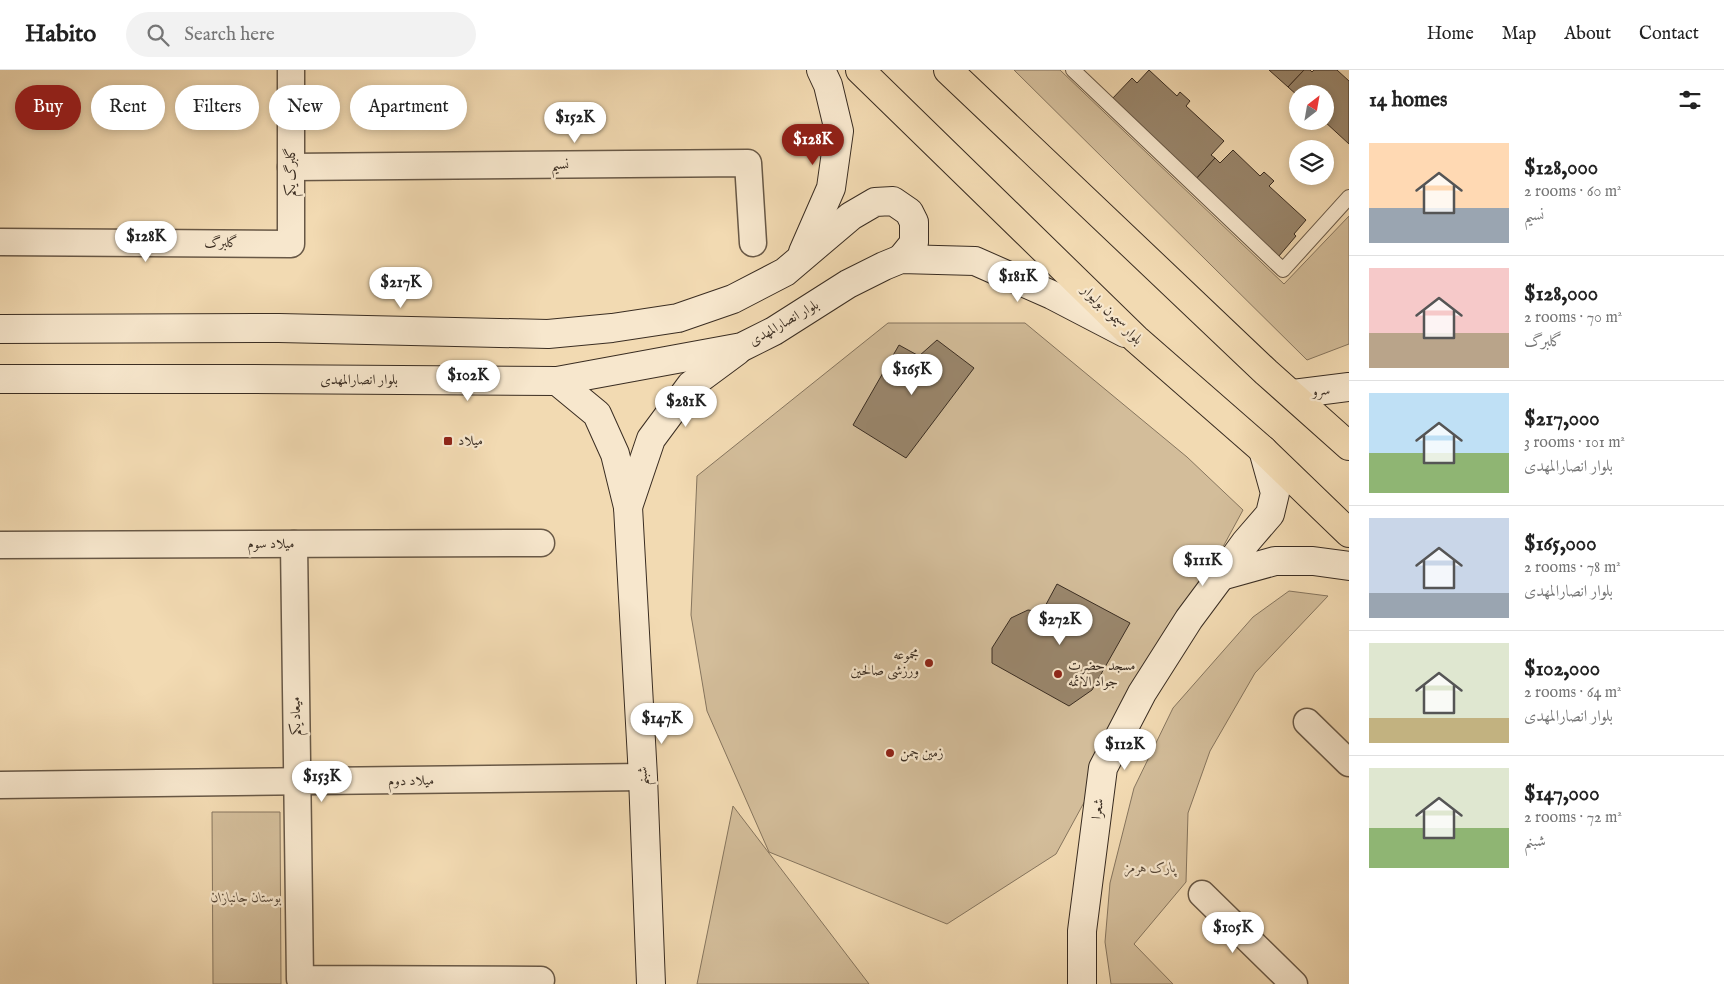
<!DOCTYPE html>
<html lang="en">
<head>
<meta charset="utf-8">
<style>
	body { margin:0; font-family:"IM FELL English",Amiri,serif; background:#f2f2f2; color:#222; height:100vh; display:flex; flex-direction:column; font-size:19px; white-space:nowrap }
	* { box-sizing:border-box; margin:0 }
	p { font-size:16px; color:#767676 }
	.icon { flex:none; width:28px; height:28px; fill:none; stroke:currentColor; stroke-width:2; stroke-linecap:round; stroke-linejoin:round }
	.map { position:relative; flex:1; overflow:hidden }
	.details { display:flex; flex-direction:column; background:#fff; width:375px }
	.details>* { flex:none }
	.top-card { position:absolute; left:15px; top:15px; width:475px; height:45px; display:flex; gap:10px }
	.needle { width:32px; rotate:31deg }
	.fabs { position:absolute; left:1289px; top:15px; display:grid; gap:10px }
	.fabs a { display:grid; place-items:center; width:45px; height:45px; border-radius:50%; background:#fff; box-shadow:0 2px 8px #0003; font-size:25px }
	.price { position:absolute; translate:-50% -42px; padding:0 11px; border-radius:18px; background:#fff; color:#222; font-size:16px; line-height:32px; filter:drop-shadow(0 1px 2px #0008) }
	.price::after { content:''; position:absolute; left:50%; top:30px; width:15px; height:11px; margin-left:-8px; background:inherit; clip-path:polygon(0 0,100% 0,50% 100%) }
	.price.on { background:#8f2418; color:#fff }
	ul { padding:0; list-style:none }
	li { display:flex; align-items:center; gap:15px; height:125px; padding:0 20px }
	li+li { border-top:1px solid #e0e0e0 }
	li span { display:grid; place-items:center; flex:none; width:140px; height:100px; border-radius:0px; color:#555 }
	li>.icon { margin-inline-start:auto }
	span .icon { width:60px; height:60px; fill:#fffc; stroke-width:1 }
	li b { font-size:21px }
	h2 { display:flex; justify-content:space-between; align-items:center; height:60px; padding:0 20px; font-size:21px }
	.pill { padding:0 18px; border-radius:22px; background:#fff; box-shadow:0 2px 8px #0003; font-size:18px; line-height:45px }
	.pill.on { background:#8f2418; color:#fff }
	header { display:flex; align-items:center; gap:30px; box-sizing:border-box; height:70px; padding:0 25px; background:#fff; border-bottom:1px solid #e0e0e0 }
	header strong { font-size:24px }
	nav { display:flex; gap:28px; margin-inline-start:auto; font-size:18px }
	.search { width:350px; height:45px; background:#f2f2f2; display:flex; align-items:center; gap:12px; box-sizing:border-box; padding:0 18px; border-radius:28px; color:#767676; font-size:19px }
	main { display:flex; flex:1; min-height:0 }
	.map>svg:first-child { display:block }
</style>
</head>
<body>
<header>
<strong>Habito</strong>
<div class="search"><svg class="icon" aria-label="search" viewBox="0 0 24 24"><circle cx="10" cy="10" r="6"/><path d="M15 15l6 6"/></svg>Search here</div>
<nav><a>Home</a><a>Map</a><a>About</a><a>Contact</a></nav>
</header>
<main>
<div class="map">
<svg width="1349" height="914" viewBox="0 0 1349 914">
	<rect width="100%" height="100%" fill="#f2dab2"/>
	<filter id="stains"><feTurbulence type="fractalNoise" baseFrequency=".004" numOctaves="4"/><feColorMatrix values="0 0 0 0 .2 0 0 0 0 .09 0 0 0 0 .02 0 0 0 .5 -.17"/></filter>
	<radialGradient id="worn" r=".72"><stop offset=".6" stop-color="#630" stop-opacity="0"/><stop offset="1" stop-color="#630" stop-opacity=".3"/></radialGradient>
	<g fill="#d3bd9a" stroke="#86755e">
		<polygon points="1014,0 1060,0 1284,214 1349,146 1349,274 1307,290"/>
		<polygon points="888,253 1025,253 1187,387 1243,440 1056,784 947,854 769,782 707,641 691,545 697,406"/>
		<polygon points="1289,521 1328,526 1255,603 1210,681 1188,743 1186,812 1134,874 1173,914 1111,914 1105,872 1110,813 1134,718 1173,638 1253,547"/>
		<polygon points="733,736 869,914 697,914"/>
		<polygon points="212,742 280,742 281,914 213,914"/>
	</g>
	<g fill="#9a876d" stroke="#3a2d22">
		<polygon points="1149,0 1177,26 1180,22 1190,31 1186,36 1224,71 1211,85 1215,88 1196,109 1111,30 1132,8 1137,13"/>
		<polygon points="1269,0 1304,0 1288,17"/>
		<polygon points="1304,0 1310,0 1312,2 1314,0 1337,0 1349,11 1349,74 1324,51 1325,24 1298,24 1298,26 1288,17"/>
		<polygon points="1233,80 1260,106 1264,102 1274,111 1269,116 1306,150 1294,164 1296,166 1279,186 1196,109 1215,88 1220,93"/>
		<polygon points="937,270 974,298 906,388 853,355 899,275 919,286"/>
		<polygon points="1057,514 1130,553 1092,620 1069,636 992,593 992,578 1011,548 1028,540 1042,542"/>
	</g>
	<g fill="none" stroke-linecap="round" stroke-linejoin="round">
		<defs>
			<polyline id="lane" points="1073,0 1283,200 1349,127"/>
			<g id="street">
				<polyline points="291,97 748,93 753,173"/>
				<polyline points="0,172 291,174 291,0"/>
				<polyline points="294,474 300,909 541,910"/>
				<polyline points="0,475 541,473"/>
				<polyline points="1307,652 1349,693"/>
				<polyline points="0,715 643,707"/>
				<polyline points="1202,824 1294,914"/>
			</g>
			<g id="secondary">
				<polyline points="803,182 831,118 839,61 828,15 821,0"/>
				<polyline points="0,259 279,258 548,264 612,258 678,248 733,229 785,202 851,146 875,132 893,131 909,142 914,152 914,173 901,189"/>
				<polyline points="0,309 254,309 557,311 742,277 774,261 848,214 884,196 901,189 975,191 1052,225 1125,263"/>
				<polyline points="557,311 597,344 615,384 628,437 643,707 651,914"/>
				<polyline points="1293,324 1349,317"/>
				<polyline points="1263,380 1275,423 1270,444 1245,473 1221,506 1275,491 1313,491 1349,496"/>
				<polyline points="628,437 651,369 691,315 737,281"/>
				<polyline points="1082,914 1082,861 1103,698 1142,623 1189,549 1221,506"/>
			</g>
			<g id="primary">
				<polyline points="860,0 1136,269 1263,380 1349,463"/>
				<polyline points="948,0 1266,302 1349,376"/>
			</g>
		</defs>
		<use href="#lane" stroke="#685846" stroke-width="16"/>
		<use href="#street" stroke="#685846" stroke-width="29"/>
		<use href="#secondary" stroke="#3a2d22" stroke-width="30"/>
		<use href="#primary" stroke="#3a2d22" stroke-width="30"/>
		<use href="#lane" stroke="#f7e7cd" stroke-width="14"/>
		<use href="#street" stroke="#f7e7cd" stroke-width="26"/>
		<use href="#secondary" stroke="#f7e7cd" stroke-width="28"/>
		<use href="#primary" stroke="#f2dab2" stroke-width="28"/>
	</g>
	<g fill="#8f2418" stroke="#f7e7cd" stroke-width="2">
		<rect x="443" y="366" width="10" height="10" rx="2.5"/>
		<circle cx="929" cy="593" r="5"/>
		<circle cx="1058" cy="604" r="5"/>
		<circle cx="890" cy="683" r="5"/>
	</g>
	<g text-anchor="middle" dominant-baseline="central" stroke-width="4.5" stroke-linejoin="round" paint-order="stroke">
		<g font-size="14" fill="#3a2d22" stroke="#f7e7cd">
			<text transform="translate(560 95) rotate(-1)">نسیم</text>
			<text transform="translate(291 102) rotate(-90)">گلبرگ یکم</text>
			<text x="221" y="173">گلبرگ</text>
			<text transform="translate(1112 245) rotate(44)">بلوار سیمون بولیوار</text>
			<text transform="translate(784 253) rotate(-30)">بلوار انصارالمهدی</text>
			<text x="359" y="310">بلوار انصارالمهدی</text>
			<text transform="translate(1321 321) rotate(-7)">سرو</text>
			<text x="271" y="474">میلاد سوم</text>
			<text transform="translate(296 646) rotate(-91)">میعاد یکم</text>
			<text transform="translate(643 706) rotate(-93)">شبنم</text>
			<text transform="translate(411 711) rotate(-1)">میلاد دوم</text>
			<text transform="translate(1098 739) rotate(-82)">شعرا</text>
		</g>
		<g font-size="14" fill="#3a2d22" stroke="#f7e7cd" text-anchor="start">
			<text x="458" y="371">میلاد</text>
			<text x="919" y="585" text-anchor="end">مجموعه<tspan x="919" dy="16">ورزشی صالحین</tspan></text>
			<text x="1068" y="596">مسجد حضرت<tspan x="1068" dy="16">جواد الائمه</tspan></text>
			<text x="900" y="683">زمین چمن</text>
		</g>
		<g font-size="14" font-style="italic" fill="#594a3a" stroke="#f7e7cd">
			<text x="1150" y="798">پارک هرمز</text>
			<text x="246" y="828">بوستان جانبازان</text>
		</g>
	</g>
	<rect width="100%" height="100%" filter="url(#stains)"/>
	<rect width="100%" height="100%" fill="url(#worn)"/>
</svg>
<div class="fabs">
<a><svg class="needle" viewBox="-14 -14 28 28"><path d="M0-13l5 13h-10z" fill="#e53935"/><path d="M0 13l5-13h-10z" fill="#767676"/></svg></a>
<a><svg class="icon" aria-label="layers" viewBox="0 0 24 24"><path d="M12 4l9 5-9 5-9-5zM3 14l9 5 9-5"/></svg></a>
</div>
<b class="price" style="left:575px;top:74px">$152K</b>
<b class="price on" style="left:813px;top:96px">$128K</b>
<b class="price" style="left:146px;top:193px">$128K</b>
<b class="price" style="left:1018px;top:233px">$181K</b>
<b class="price" style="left:401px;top:239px">$217K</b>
<b class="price" style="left:912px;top:326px">$165K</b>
<b class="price" style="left:468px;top:332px">$102K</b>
<b class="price" style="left:686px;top:358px">$281K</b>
<b class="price" style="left:1203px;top:517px">$111K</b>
<b class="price" style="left:1060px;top:576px">$272K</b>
<b class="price" style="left:662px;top:675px">$147K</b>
<b class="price" style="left:1125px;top:701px">$112K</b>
<b class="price" style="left:322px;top:733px">$153K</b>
<b class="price" style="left:1233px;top:884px">$105K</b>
<div class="top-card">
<a class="pill on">Buy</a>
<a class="pill">Rent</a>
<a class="pill">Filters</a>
<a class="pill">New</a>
<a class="pill">Apartment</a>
</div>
</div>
<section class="details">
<h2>14 homes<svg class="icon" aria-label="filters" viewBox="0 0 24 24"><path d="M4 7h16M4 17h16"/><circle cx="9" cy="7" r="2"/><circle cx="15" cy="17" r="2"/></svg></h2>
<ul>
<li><span style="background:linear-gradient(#ffd9b3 65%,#9aa5b1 0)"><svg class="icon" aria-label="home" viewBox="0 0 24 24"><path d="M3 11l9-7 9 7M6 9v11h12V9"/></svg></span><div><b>$128,000</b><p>2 rooms · 60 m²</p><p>نسیم</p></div></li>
<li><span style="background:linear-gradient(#f6c9c9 65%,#b9a48a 0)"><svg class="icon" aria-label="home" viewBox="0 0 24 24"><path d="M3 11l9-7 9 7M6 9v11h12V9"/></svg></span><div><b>$128,000</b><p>2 rooms · 70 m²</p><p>گلبرگ</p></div></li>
<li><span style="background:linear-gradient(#bfe0f5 60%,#8fb573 0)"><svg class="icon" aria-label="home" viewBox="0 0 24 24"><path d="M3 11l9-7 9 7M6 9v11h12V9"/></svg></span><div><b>$217,000</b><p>3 rooms · 101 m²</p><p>بلوار انصارالمهدی</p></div></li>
<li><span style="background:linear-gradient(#c9d6e8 75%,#9aa5b1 0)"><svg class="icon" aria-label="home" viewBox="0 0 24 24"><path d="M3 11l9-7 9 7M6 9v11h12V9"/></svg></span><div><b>$165,000</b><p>2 rooms · 78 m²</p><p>بلوار انصارالمهدی</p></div></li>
<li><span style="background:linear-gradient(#dfe7d0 75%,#c2b280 0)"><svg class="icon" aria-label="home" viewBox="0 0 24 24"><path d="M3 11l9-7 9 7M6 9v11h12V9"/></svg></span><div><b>$102,000</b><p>2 rooms · 64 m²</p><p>بلوار انصارالمهدی</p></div></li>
<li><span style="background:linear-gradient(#dfe7d0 60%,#8fb573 0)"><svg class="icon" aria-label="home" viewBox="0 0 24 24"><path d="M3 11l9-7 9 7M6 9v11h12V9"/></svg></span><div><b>$147,000</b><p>2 rooms · 72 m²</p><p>شبنم</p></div></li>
</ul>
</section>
</main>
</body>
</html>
